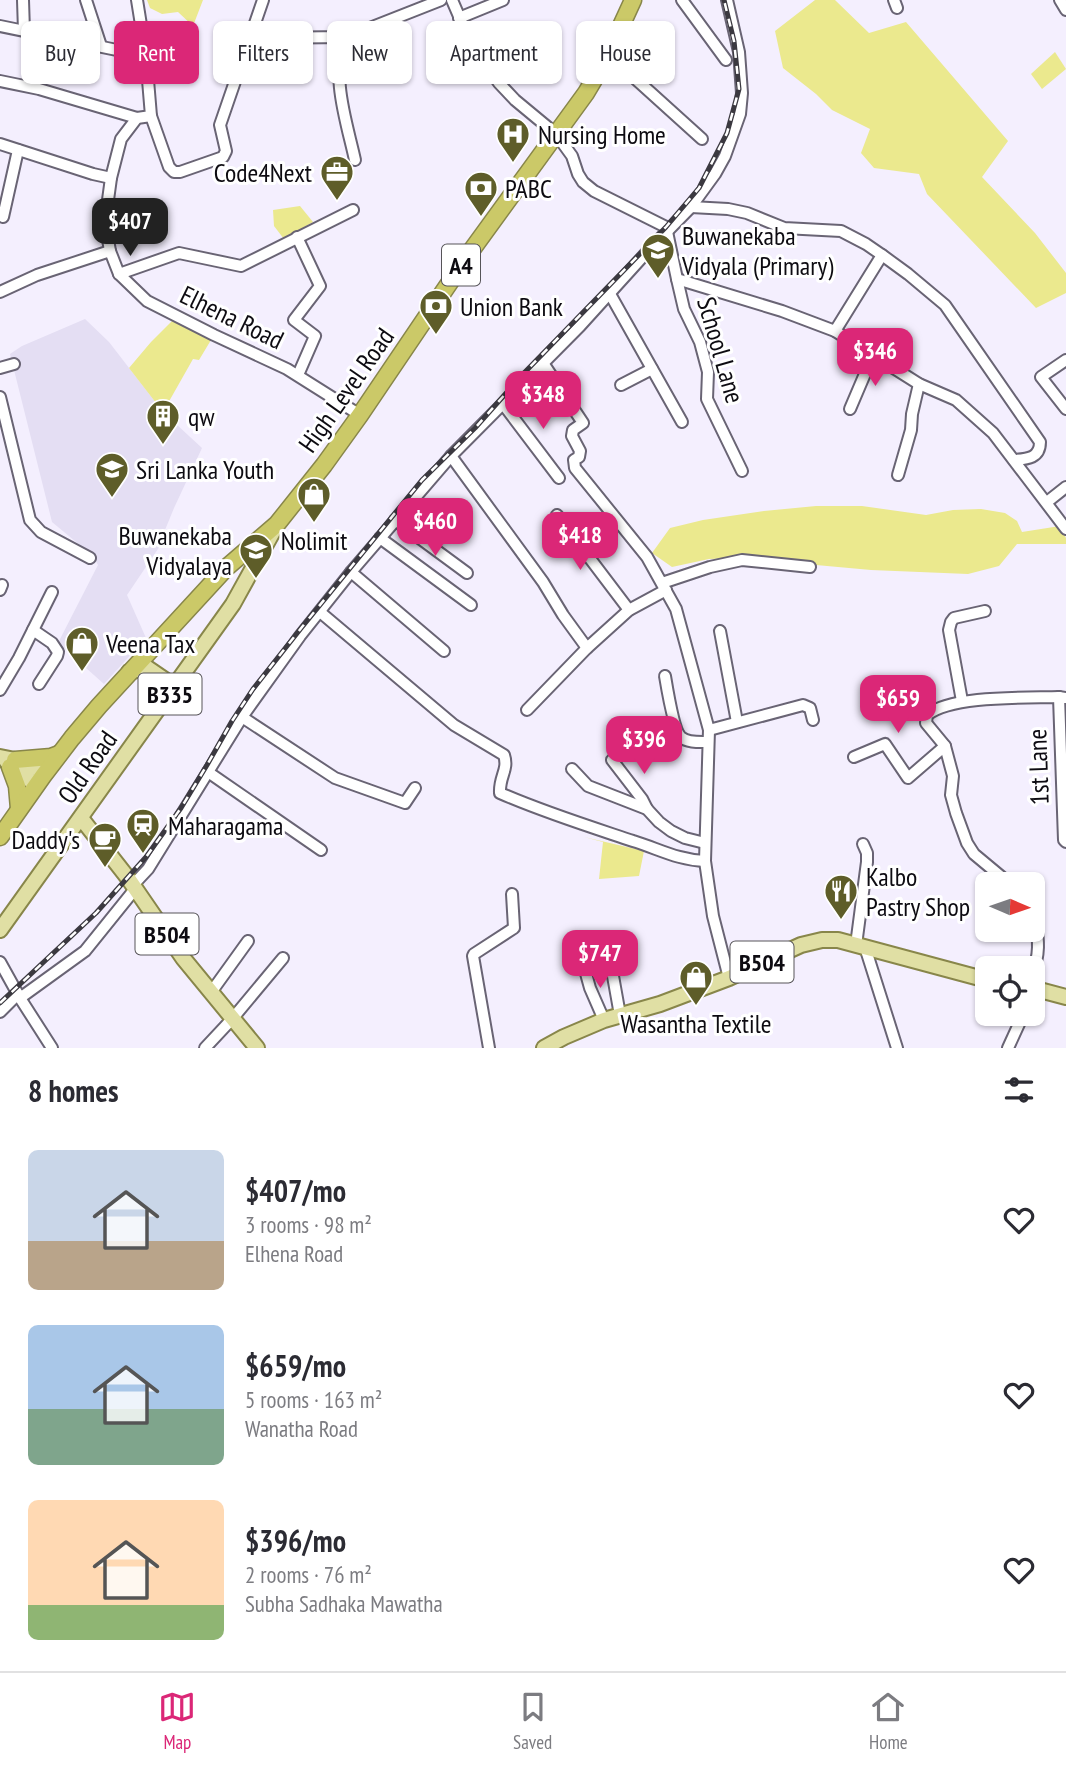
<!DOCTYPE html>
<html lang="en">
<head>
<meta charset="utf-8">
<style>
	body { margin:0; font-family:"PT Sans Narrow",sans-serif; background:#f2f2f3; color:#2b2b33; height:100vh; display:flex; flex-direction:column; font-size:26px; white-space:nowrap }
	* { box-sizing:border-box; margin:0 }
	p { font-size:23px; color:#7c7c81 }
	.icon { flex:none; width:38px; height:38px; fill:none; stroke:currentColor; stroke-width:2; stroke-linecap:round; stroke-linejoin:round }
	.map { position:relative; height:1048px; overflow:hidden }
	.details { display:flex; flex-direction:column; background:#fff; flex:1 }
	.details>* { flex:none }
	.guide { position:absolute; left:21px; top:21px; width:700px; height:63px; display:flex; gap:14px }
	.needle { width:46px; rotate:92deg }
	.controls { position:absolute; left:975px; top:872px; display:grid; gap:14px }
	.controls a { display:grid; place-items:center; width:70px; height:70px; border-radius:10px; background:#fff; box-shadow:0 2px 5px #0004; font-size:35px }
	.price { position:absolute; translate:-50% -60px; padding:0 16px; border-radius:14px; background:#db2777; color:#fff; font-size:23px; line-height:46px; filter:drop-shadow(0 2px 4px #0008) }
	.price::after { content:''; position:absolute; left:50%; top:42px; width:21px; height:16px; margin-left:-10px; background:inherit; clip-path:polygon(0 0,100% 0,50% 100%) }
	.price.active { background:#222; color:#fff }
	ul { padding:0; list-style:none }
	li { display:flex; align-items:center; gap:21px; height:175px; padding:0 28px }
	li span { display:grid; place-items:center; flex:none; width:196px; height:140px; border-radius:10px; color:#555 }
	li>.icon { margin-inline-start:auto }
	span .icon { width:84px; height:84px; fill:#fffc; stroke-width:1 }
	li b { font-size:30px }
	h2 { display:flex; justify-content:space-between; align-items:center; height:84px; padding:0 28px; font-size:30px }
	.tag { padding:0 24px; border-radius:10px; background:#fff; box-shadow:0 2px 5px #0004; font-size:24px; line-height:63px }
	.tag.active { background:#db2777; color:#fff }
	.menu { display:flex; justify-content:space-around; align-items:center; height:98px; border-top:2px solid #e1e1e2; background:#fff; font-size:19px; color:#7c7c81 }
	.menu a { display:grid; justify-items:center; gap:4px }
	.menu .active { color:#db2777 }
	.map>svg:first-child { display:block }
</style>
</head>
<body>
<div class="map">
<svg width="1066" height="1048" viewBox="0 0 1066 1048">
	<rect width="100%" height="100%" fill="#f4effe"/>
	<polygon fill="#e4def3" points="85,319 109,342 163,412 202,448 174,508 165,530 164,540 127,595 146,638 104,684 58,643 98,565 93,556 52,522 10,354 22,346"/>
	<g fill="#ebe98e">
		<polygon points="147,0 203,0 193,26 178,12 162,14 150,8"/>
		<polygon points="815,0 835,0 869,33 906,22 1008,141 982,177 1035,233 1066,273 1066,293 1036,308 927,194 919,174 874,168 861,153 870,129 832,110 816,94 783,68 775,31"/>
		<polygon points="1055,52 1066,69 1042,89 1031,74"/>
		<polygon points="300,206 313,222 284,239 274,226 273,210"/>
		<polygon points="174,319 214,335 199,360 193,359 163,412 129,368 151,342"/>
		<polygon points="816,506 862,506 926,515 953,510 981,509 1005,513 1017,521 1022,532 1060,526 1066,538 1066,544 1017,544 999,566 968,574 871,570 816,565 762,557 709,559 672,567 652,553 670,528 703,520 764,511"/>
		<polygon points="584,837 644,851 639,876 599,879 603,842"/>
	</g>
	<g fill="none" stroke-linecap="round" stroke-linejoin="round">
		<defs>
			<g id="minor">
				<polyline points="23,0 24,31"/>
				<polyline points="86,0 101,46"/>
				<polyline points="137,0 146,56 151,116 137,118 121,139 111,178 105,222 110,251 119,274 147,301 214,335 287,369 360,415"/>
				<polyline points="452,0 471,44 499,83 515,100 556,134 572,156 578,174 583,182 594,191 666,227 677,279 782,311 835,331 919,384 956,400 993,433 1066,529"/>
				<polyline points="682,0 726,60"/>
				<polyline points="894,0 897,8"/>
				<polyline points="1060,0 1066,10"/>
				<polyline points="459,18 503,0"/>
				<polyline points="0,26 146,56"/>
				<path d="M 347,37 C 329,73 347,123 355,160"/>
				<polyline points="250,38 347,37 441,0"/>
				<polyline points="608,54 702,139"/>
				<polyline points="0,81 39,89 137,118"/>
				<polyline points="151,116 169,167 174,172 180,172 223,157 226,151 220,125 263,0"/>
				<polyline points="0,144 93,174 111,178"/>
				<polyline points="691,207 728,209 747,213 784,228 841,231 866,244 882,255 835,331"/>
				<polyline points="3,217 18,150"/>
				<polyline points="297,237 320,286 294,320 315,336 298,375"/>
				<path d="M 882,255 L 908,274 L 945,305 L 1040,442 C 1040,458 1028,459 1014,460"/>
				<polyline points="119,274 179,253 241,266 353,210"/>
				<polyline points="677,279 684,309 700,342 708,372 707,399 742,471"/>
				<polyline points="0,292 37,275 110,251"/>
				<polyline points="610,294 682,422"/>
				<polyline points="1066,360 1041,377 1066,409"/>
				<polyline points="543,363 583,423 573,430 572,436 580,451 579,457 574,460 575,468 647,557 676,609 709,730 705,861 713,916 729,978"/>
				<polyline points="0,368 14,364"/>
				<polyline points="621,385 652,369"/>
				<polyline points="0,397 30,520 41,532 90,558"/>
				<polyline points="503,404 559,478"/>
				<polyline points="850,409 873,355"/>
				<polyline points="451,456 543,582 563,615 587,648"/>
				<polyline points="898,475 911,430 912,414 919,384"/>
				<polyline points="1047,502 1066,487"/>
				<polyline points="557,515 629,610"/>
				<polyline points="395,520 467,573"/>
				<polyline points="380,538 471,605"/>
				<polyline points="351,572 444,651"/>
				<polyline points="662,583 710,567 742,560 810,567"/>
				<polyline points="0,590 2,585"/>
				<path d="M 320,612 L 454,725 L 504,755 C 509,770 499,776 500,793 C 543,812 588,826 633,841 C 659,849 678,860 705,861"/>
				<polyline points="33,630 52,643 58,652 57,656 39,684"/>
				<polyline points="720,631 737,722"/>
				<path d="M 665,676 C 667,688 674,731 681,737 C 687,743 700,742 708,742"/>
				<polyline points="0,690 19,658 52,592"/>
				<polyline points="1066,698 1059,697 1064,840 1066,842"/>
				<polyline points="962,701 949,630 951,622 954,618 985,611"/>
				<polyline points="527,710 587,648 629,610 666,590"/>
				<polyline points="242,717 335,778 405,803 415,788"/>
				<polyline points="709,730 803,705 810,708 813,720"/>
				<polyline points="854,757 885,744 908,778 945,746"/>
				<polyline points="612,760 642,799 647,809"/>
				<polyline points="572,769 588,786 647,809 659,822 671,831 685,838 705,843"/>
				<polyline points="208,772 321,850"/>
				<path d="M 1010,884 L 974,854 L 967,843 L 956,813 L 951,795 L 953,776 L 945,746 L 926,723 L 927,715 C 951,695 1026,698 1059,697"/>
				<polyline points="133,885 148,869 242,717 300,636 351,572 451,456 580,326 647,252 691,207 715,174 725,156 740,114 742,93 739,52 727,0"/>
				<path d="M 1032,911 L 1035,914 C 1038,938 1041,952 1032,975"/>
				<polyline points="856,945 867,862 867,853 863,844"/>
				<polyline points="865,947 897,1048"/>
				<polyline points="605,958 613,976 620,1015"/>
				<polyline points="582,959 590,988 604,1020"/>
				<polyline points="0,962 20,998 52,1048"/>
				<polyline points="212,991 248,941"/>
				<polyline points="20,998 85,951 135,889"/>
				<polyline points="0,1012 18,994"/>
				<polyline points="205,1048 233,1018 283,958"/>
				<polyline points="489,1048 473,956 474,954 514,928 512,894"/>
				<polyline points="1008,1048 1024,1013"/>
			</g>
			<g id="major">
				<polyline points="129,672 146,667 165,680 170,693"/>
				<polyline points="0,757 15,760 46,772"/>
				<polyline points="7,762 36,785"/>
				<polyline points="81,818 128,878 183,958 257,1048"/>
				<polyline points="0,930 233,604 275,528"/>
				<polyline points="1032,988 1066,997"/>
				<polyline points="544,1048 564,1037 604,1020 660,1004 729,978 801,945 822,940 838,940 987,980"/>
			</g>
			<g id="highway">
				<polyline points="15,760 51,757 59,754"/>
				<polyline points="10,767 17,786 19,809"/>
				<polyline points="0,837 43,776 72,738 99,706 226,568 277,524 324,465 360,415 471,251 586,93 605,61 633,0"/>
			</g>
		</defs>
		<use href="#minor" stroke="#696474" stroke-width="14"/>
		<use href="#major" stroke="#88864a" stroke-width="18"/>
		<use href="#highway" stroke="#88864a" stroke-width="19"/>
		<use href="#minor" stroke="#fff" stroke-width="10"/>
		<use href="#major" stroke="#e0dfa4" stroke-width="14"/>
		<use href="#highway" stroke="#cbc968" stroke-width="16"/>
		<defs>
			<polyline id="rail" points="0,1003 96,913 146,857 181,808 207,765 232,721 253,689 302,627 422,480 475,428 525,372 666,227 699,188 727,133 739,89 734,41 724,0"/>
		</defs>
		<use href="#rail" stroke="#3b3940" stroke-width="5"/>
		<use href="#rail" stroke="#fff" stroke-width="2.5" stroke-dasharray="8" stroke-linecap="butt"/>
	</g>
	<defs>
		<symbol id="hospital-pin" viewBox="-11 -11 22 30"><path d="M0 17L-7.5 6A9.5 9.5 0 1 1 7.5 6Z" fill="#5e5d29" stroke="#fff"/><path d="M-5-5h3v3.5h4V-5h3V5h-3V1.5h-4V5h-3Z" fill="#fff"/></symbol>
		<symbol id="office-pin" viewBox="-11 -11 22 30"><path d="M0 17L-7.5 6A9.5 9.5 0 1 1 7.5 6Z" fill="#5e5d29" stroke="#fff"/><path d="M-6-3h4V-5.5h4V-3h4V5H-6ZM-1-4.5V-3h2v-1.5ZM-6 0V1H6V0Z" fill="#fff"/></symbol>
		<symbol id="bank-pin" viewBox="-11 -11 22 30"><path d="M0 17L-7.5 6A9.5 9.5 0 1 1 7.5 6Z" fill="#5e5d29" stroke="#fff"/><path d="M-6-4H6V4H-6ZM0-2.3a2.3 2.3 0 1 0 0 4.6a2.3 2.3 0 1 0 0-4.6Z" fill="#fff"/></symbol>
		<symbol id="school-pin" viewBox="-11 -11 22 30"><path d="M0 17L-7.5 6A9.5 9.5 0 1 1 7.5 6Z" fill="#5e5d29" stroke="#fff"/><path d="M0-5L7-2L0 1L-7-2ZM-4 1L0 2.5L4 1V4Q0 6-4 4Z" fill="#fff"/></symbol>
		<symbol id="building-pin" viewBox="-11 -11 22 30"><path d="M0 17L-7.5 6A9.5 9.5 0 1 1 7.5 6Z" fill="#5e5d29" stroke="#fff"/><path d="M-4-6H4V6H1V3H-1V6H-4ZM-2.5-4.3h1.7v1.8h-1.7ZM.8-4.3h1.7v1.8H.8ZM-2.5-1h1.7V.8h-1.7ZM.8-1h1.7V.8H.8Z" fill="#fff"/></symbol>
		<symbol id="university-pin" viewBox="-11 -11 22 30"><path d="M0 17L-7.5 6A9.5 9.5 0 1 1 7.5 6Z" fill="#5e5d29" stroke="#fff"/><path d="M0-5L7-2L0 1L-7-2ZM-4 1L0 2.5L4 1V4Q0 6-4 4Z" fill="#fff"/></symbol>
		<symbol id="shop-pin" viewBox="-11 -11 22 30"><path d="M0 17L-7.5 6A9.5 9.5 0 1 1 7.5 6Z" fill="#5e5d29" stroke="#fff"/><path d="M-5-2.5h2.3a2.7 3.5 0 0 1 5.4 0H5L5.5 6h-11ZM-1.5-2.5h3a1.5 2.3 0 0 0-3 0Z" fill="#fff"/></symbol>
		<symbol id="station-pin" viewBox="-11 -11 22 30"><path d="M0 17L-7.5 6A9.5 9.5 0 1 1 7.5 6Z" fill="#5e5d29" stroke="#fff"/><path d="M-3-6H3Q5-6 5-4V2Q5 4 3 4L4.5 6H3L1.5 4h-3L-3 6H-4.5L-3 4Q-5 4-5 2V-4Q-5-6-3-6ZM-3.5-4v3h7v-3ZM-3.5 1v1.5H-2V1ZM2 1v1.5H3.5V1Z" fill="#fff"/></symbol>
		<symbol id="cafe-pin" viewBox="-11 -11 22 30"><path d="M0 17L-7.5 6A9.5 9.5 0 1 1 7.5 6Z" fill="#5e5d29" stroke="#fff"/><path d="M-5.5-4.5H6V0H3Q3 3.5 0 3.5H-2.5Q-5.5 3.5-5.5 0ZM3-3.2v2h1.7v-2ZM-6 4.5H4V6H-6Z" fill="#fff"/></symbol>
		<symbol id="restaurant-pin" viewBox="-11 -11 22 30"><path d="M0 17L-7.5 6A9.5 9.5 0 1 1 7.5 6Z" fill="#5e5d29" stroke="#fff"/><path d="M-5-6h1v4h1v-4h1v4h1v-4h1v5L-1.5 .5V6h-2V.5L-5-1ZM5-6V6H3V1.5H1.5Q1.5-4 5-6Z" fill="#fff"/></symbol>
	</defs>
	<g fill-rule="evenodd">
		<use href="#hospital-pin" x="494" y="115" width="38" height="52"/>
		<use href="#office-pin" x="318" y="153" width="38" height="52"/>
		<use href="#bank-pin" x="462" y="169" width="38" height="52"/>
		<use href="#school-pin" x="639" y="231" width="38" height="52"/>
		<use href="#bank-pin" x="417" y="287" width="38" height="52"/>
		<use href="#building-pin" x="144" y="397" width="38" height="52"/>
		<use href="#university-pin" x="93" y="450" width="38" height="52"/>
		<use href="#shop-pin" x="295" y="475" width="38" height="52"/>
		<use href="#school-pin" x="237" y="531" width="38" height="52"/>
		<use href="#shop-pin" x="63" y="624" width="38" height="52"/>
		<use href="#station-pin" x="124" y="806" width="38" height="52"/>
		<use href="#cafe-pin" x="86" y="820" width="38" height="52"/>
		<use href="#restaurant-pin" x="822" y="872" width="38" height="52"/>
		<use href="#shop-pin" x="677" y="958" width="38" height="52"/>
	</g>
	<g text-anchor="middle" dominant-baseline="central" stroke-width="6" stroke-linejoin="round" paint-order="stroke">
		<g fill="#fff" stroke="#565458" stroke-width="2">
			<rect x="442" y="244.5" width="38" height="41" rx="5"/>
			<rect x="138.5" y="673.5" width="63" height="41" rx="5"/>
			<rect x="135.5" y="913.5" width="63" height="41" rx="5"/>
			<rect x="730.5" y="941.5" width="63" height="41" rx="5"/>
		</g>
		<g font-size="24" font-weight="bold" fill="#0d0b11">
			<text x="461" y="265">A4</text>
			<text x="170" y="694">B335</text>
			<text x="167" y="934">B504</text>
			<text x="762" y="962">B504</text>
		</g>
		<g font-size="26" fill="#0d0b11" stroke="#fff" text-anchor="start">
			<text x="538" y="134">Nursing Home</text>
			<text x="312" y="172" text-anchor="end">Code4Next</text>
			<text x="505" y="188">PABC</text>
			<text x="682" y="235">Buwanekaba<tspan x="682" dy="30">Vidyala (Primary)</tspan></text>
			<text x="460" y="306">Union Bank</text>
			<text x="188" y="416">qw</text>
			<text x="136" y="469">Sri Lanka Youth</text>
			<text x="232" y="535" text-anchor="end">Buwanekaba<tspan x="232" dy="30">Vidyalaya</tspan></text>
			<text x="314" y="540" text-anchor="middle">Nolimit</text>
			<text x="106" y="643">Veena Tax</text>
			<text x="168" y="825">Maharagama</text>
			<text x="80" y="839" text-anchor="end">Daddy's</text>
			<text x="866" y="876">Kalbo<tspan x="866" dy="30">Pastry Shop</tspan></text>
			<text x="696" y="1023" text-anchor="middle">Wasantha Textile</text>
		</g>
		<g font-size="26" fill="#0d0b11" stroke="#fff">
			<text transform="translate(232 317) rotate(26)">Elhena Road</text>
			<text transform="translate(721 350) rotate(74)">School Lane</text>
			<text transform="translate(346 390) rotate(-55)">High Level Road</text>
			<text transform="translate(87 767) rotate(-55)">Old Road</text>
			<text transform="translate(1038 767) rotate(-92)">1st Lane</text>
		</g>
	</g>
</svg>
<div class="controls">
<a><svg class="needle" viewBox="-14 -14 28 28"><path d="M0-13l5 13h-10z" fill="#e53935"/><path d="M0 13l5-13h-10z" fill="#7c7c81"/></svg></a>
<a><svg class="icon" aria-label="locate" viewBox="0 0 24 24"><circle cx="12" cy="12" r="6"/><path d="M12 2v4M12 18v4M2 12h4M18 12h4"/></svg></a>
</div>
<b class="price active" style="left:130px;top:258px">$407</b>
<b class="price" style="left:875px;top:388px">$346</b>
<b class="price" style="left:543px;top:431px">$348</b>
<b class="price" style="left:435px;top:558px">$460</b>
<b class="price" style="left:580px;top:572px">$418</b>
<b class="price" style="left:898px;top:735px">$659</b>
<b class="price" style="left:644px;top:776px">$396</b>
<b class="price" style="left:600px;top:990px">$747</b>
<div class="guide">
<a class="tag">Buy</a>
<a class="tag active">Rent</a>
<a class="tag">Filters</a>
<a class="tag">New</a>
<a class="tag">Apartment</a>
<a class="tag">House</a>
</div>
</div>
<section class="details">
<h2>8 homes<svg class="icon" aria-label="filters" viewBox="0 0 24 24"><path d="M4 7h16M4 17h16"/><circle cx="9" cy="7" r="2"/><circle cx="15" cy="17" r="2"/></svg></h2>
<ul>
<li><span style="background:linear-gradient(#c9d6e8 65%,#b9a48a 0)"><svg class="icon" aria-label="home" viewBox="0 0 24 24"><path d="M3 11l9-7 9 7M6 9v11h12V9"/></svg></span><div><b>$407/mo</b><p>3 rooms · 98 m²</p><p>Elhena Road</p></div><svg class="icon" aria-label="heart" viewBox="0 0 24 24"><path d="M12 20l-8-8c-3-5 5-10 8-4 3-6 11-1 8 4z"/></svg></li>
<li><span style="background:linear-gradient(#a9c7e8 60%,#7fa58c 0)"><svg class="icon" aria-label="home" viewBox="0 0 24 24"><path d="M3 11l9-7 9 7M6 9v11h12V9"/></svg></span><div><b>$659/mo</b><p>5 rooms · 163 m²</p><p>Wanatha Road</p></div><svg class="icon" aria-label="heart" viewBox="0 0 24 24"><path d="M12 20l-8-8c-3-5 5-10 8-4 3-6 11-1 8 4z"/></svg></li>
<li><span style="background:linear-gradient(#ffd9b3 75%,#8fb573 0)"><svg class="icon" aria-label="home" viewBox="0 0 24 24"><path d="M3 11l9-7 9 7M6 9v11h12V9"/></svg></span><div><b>$396/mo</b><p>2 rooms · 76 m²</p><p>Subha Sadhaka Mawatha</p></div><svg class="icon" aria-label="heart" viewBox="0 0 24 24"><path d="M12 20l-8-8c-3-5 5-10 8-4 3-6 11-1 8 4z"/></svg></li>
</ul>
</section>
<nav class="menu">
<a class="active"><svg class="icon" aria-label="map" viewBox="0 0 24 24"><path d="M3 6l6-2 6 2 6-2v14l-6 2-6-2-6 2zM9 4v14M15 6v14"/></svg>Map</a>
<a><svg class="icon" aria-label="saved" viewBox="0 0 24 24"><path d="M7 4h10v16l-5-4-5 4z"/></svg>Saved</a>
<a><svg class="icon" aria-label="home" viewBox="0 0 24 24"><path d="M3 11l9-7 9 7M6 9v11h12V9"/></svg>Home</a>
</nav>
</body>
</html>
